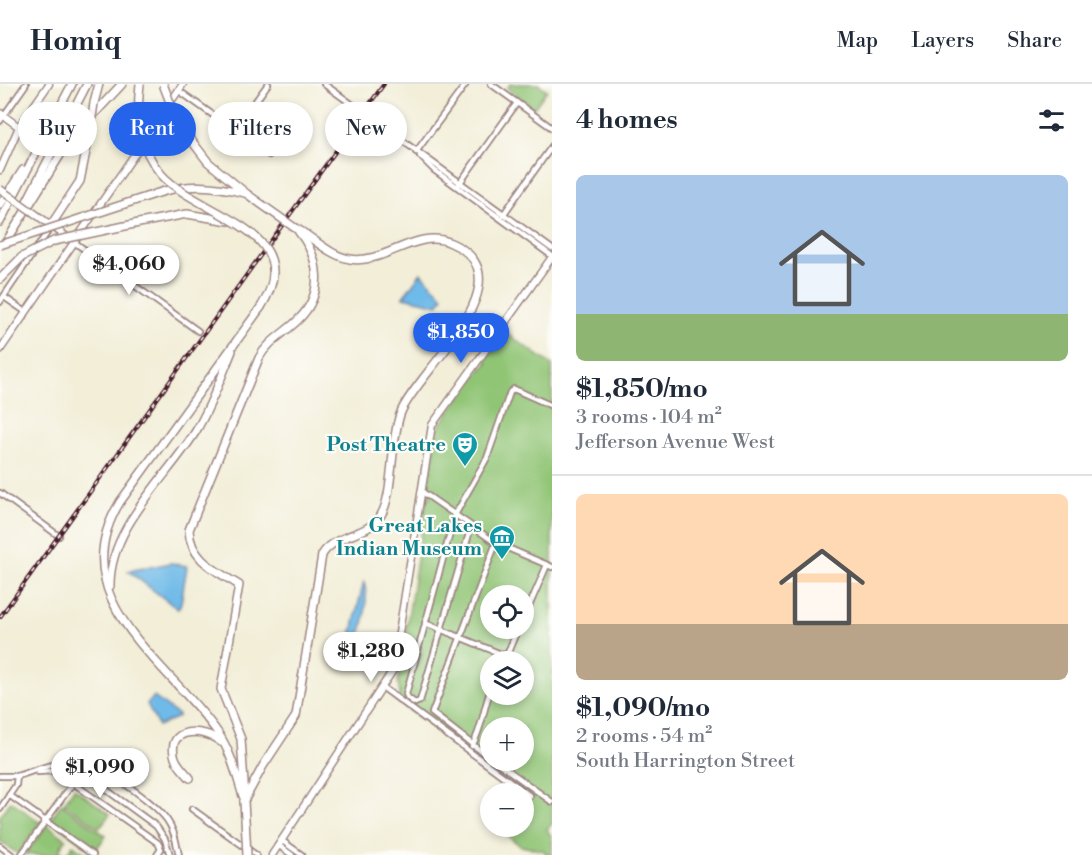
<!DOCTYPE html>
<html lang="en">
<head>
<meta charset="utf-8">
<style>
	body { margin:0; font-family:"Libre Bodoni",serif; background:#f2f2f3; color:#1f2937; height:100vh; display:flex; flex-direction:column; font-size:22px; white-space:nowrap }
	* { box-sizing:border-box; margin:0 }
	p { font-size:20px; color:#747a83 }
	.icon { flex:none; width:33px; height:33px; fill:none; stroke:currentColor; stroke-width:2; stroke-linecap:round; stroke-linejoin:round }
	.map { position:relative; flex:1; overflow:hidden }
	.sheet { display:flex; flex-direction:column; background:#fff; width:540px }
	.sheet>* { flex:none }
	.top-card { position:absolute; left:18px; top:18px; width:444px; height:54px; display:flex; gap:12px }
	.controls { position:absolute; left:480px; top:501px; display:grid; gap:12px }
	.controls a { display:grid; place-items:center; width:54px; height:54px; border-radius:50%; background:#fff; box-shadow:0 3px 9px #0003; font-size:30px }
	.price { position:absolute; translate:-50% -51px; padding:0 14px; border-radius:21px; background:#fff; color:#222; font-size:20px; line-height:39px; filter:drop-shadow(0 2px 3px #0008) }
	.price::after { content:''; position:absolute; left:50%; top:36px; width:18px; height:14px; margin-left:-9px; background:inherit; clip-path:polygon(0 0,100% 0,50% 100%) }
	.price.current { background:#2563eb; color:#fff }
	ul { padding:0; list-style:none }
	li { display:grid; align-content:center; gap:12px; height:318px; padding:0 24px }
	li+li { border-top:2px solid #e0e1e3 }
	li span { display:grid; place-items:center; height:186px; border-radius:9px; color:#555 }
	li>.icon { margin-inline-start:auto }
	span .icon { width:108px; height:108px; fill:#fffc; stroke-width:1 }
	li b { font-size:26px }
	h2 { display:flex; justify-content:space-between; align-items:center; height:72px; padding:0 24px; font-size:26px }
	.pill { padding:0 21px; border-radius:27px; background:#fff; box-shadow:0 3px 9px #0003; font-size:21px; line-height:54px }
	.pill.current { background:#2563eb; color:#fff }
	header { display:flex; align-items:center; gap:36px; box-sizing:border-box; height:84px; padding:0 30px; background:#fff; border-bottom:2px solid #e0e1e3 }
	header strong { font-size:28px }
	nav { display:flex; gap:33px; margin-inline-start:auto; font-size:21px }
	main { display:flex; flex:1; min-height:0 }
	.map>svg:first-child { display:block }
</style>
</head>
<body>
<header>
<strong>Homiq</strong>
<nav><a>Map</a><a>Layers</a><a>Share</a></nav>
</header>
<main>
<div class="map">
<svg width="552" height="771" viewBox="0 0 552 771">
	<rect width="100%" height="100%" fill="#fdfcf7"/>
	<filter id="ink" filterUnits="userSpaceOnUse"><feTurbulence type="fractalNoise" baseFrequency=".0167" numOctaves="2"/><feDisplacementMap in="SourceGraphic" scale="12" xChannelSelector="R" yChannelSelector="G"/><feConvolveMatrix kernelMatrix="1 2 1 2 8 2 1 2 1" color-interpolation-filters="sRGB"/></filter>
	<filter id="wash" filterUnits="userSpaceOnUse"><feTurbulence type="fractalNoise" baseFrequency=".008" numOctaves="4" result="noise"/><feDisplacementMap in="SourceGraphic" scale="24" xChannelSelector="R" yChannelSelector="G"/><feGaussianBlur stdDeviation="1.35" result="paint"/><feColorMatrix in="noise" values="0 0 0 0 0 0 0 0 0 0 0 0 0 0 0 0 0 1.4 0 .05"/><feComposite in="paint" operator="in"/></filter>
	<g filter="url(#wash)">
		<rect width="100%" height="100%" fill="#f2eed8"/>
		<g fill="#91c576" stroke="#6e7250" stroke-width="1.5" fill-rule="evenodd">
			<polygon points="510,0 538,0 547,6 534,24 507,4"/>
			<path d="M 506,249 L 552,281 L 552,740 L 547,745 L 552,754 L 552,771 L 546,771 L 545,767 L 521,762 L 498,745 L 500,743 L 524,742 L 524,710 L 396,616 L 400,611 L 398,598 L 426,418 L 431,411 L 428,404 L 438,343 L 480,286 L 487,280 L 486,276 ZM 490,512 L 524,512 L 524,544 L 490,544 ZM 490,578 L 524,578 L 524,610 L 490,610 ZM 490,644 L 524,644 L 524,676 L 490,676 Z"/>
			<polygon points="74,704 110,730 99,744 64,719"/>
			<polygon points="11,717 40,739 18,770 0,757 0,732"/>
			<polygon points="61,720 106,752 94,768 50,736"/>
			<polygon points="47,741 66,755 59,766 66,771 73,761 88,771 25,771"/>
		</g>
		<g fill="#6ebae8" stroke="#5c6c8a" stroke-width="1.5">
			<polygon points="421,189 441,210 443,213 438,221 403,213"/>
			<polygon points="171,479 187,482 181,519 178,525 128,487"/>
			<path d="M 364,497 C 368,512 366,549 353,560 L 350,556 Z"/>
			<polygon points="154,613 178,631 178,633 158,642 147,620"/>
		</g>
	</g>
	<g filter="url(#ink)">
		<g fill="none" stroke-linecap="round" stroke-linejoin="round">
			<defs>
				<g id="minor">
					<polyline points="324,0 552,165"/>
					<polyline points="491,0 552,44"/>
					<polyline points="178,6 269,71"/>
					<polyline points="0,37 26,0"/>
					<polyline points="234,47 268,0"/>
					<polyline points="416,68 466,0"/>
					<polyline points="420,72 434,86 552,172"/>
					<polyline points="459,100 517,19"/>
					<polyline points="503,131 552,62"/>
					<polyline points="74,158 198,247"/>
					<polyline points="4,213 26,228"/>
					<polyline points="0,218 49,146"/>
					<polyline points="421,407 496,459 552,483"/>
					<polyline points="0,409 59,452"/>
					<polyline points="471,443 420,617 415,619 408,614 406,610 455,431 487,374 510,308 514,305 552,322"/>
					<polyline points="524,534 547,481"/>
					<polyline points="425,539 506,572"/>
					<polyline points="504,578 518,544"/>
					<polyline points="382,603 530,712"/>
					<path d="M 472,662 C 482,645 483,626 490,608"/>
					<polyline points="490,674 432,629 496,459"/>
					<polyline points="494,676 552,718"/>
					<polyline points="38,688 68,686 93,696 156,742 165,755 170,771"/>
					<polyline points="0,692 18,692"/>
					<path d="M 17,692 C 37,686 59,676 80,678 C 101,680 155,719 167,736 C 175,747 176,759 179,771"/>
					<polyline points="9,711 93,771"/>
					<polyline points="0,725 16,701 17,692"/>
					<polyline points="192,725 256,771"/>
					<polyline points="281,756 302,771"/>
					<polyline points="278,761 292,771"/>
					<polyline points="0,762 12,771"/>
					<polyline points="21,771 73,699 158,759 161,765 157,771"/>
				</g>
				<g id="major">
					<polyline points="0,29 19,43"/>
					<polyline points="0,86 19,43 49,0"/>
					<polyline points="34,129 71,156"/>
					<polyline points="0,266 183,0"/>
					<polyline points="272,771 393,586 432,341 552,173"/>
				</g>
				<g id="highway">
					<polyline points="94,19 99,0"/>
					<polyline points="178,39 208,78 247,110"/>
					<path d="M 155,110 C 188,99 212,101 245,109"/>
					<polyline points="0,121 23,86"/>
					<polyline points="24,123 87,0"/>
					<polyline points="0,138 72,0"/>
					<polyline points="139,139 187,130 229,137"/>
					<polyline points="51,141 80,97 90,48"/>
					<polyline points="6,158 69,57 122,0"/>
					<polyline points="0,195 22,173"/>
					<path d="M 110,502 C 109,443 167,394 196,347 C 211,322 221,294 232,267"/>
					<path d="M 190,694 C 185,688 178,682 175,674 C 165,643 203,643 221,658"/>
					<path d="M 243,712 C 236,690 231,668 218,649 C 169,578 60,516 120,418 L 261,223"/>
					<path d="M 245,714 L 241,655 L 221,605 L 239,501 C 217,487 190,476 189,446 L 259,274 C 268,257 285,249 298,236 C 325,210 320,174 299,148"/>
					<path d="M 244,717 L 263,682 L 296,632 L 322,471 C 335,449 368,453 381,431 C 394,410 390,355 401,328 C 418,287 531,194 451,159 C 417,143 385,181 350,175 C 330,172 313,153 295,144"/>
				</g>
			</defs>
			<use href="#minor" stroke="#9e8682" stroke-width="8"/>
			<use href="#major" stroke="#9e8682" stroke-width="9"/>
			<use href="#highway" stroke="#9e8682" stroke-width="10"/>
			<use href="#minor" stroke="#fff" stroke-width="4.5"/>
			<use href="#major" stroke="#fff" stroke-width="6"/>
			<use href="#highway" stroke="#fff" stroke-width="7"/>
			<defs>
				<polyline id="rail" points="0,533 384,0"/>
			</defs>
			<use href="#rail" stroke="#4a1f2b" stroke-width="4"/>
			<use href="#rail" stroke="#fdfcf7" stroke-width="1.5" stroke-dasharray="4.5" stroke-linecap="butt"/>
			<defs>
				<polyline id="major-bridge" points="0,105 34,129"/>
				<g id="highway-bridge">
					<path d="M 140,0 C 136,33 139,64 161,90 C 198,132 310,146 261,223"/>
					<polyline points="163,0 178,39"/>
					<polyline points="90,48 94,19"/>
					<polyline points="247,110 295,144"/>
					<polyline points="0,161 155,110"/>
					<polyline points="22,173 54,157 139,139"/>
					<polyline points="244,717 247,771"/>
				</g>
			</defs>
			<use href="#major-bridge" stroke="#9e8682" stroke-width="9" stroke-linecap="butt"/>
			<use href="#highway-bridge" stroke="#9e8682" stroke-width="10" stroke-linecap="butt"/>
			<use href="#major-bridge" stroke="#fff" stroke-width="6"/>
			<use href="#highway-bridge" stroke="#fff" stroke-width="7"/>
		</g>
	</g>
	<defs>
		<symbol id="theatre-pin" viewBox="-11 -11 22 30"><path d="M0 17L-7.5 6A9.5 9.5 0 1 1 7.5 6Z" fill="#0f9aa8" stroke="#fdfcf7"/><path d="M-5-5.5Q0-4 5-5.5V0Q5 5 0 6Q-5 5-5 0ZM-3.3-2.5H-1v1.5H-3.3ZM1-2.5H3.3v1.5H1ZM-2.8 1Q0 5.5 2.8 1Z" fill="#fff"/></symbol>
		<symbol id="museum-pin" viewBox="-11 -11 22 30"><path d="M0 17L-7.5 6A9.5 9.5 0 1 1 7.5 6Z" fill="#0f9aa8" stroke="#fdfcf7"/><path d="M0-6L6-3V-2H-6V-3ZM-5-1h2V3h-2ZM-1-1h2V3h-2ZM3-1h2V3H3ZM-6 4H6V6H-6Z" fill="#fff"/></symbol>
	</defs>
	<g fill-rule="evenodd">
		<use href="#theatre-pin" x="450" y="346" width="30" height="40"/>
		<use href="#museum-pin" x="487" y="439" width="30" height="40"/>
	</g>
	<g text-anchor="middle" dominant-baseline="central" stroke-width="4.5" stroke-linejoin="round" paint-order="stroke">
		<g font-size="20" font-weight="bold" fill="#0d838f" stroke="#fdfcf7" text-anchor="end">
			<text x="446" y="361">Post Theatre</text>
			<text x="482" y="442">Great Lakes<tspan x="482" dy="23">Indian Museum</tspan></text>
		</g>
	</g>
</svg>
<div class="controls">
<a><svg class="icon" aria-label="locate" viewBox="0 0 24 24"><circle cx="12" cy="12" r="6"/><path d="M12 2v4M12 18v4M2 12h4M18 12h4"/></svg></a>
<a><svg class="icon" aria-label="layers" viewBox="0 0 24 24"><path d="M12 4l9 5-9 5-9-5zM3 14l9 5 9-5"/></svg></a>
<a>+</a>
<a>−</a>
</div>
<b class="price" style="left:129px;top:212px">$4,060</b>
<b class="price current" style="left:461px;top:280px">$1,850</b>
<b class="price" style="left:371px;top:599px">$1,280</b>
<b class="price" style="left:100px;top:715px">$1,090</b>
<div class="top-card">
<a class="pill">Buy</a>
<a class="pill current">Rent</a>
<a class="pill">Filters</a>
<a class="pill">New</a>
</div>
</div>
<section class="sheet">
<h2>4 homes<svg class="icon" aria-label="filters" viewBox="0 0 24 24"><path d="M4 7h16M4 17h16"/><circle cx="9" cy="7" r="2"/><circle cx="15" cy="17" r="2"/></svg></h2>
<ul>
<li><span style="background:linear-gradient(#a9c7e8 75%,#8fb573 0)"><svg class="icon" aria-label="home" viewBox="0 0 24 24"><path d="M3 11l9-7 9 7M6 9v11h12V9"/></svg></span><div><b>$1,850/mo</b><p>3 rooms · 104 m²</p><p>Jefferson Avenue West</p></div></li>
<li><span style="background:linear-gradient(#ffd9b3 70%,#b9a48a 0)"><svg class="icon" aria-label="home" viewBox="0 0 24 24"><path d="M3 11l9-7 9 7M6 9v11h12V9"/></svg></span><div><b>$1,090/mo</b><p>2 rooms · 54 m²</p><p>South Harrington Street</p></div></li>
</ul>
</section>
</main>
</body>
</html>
